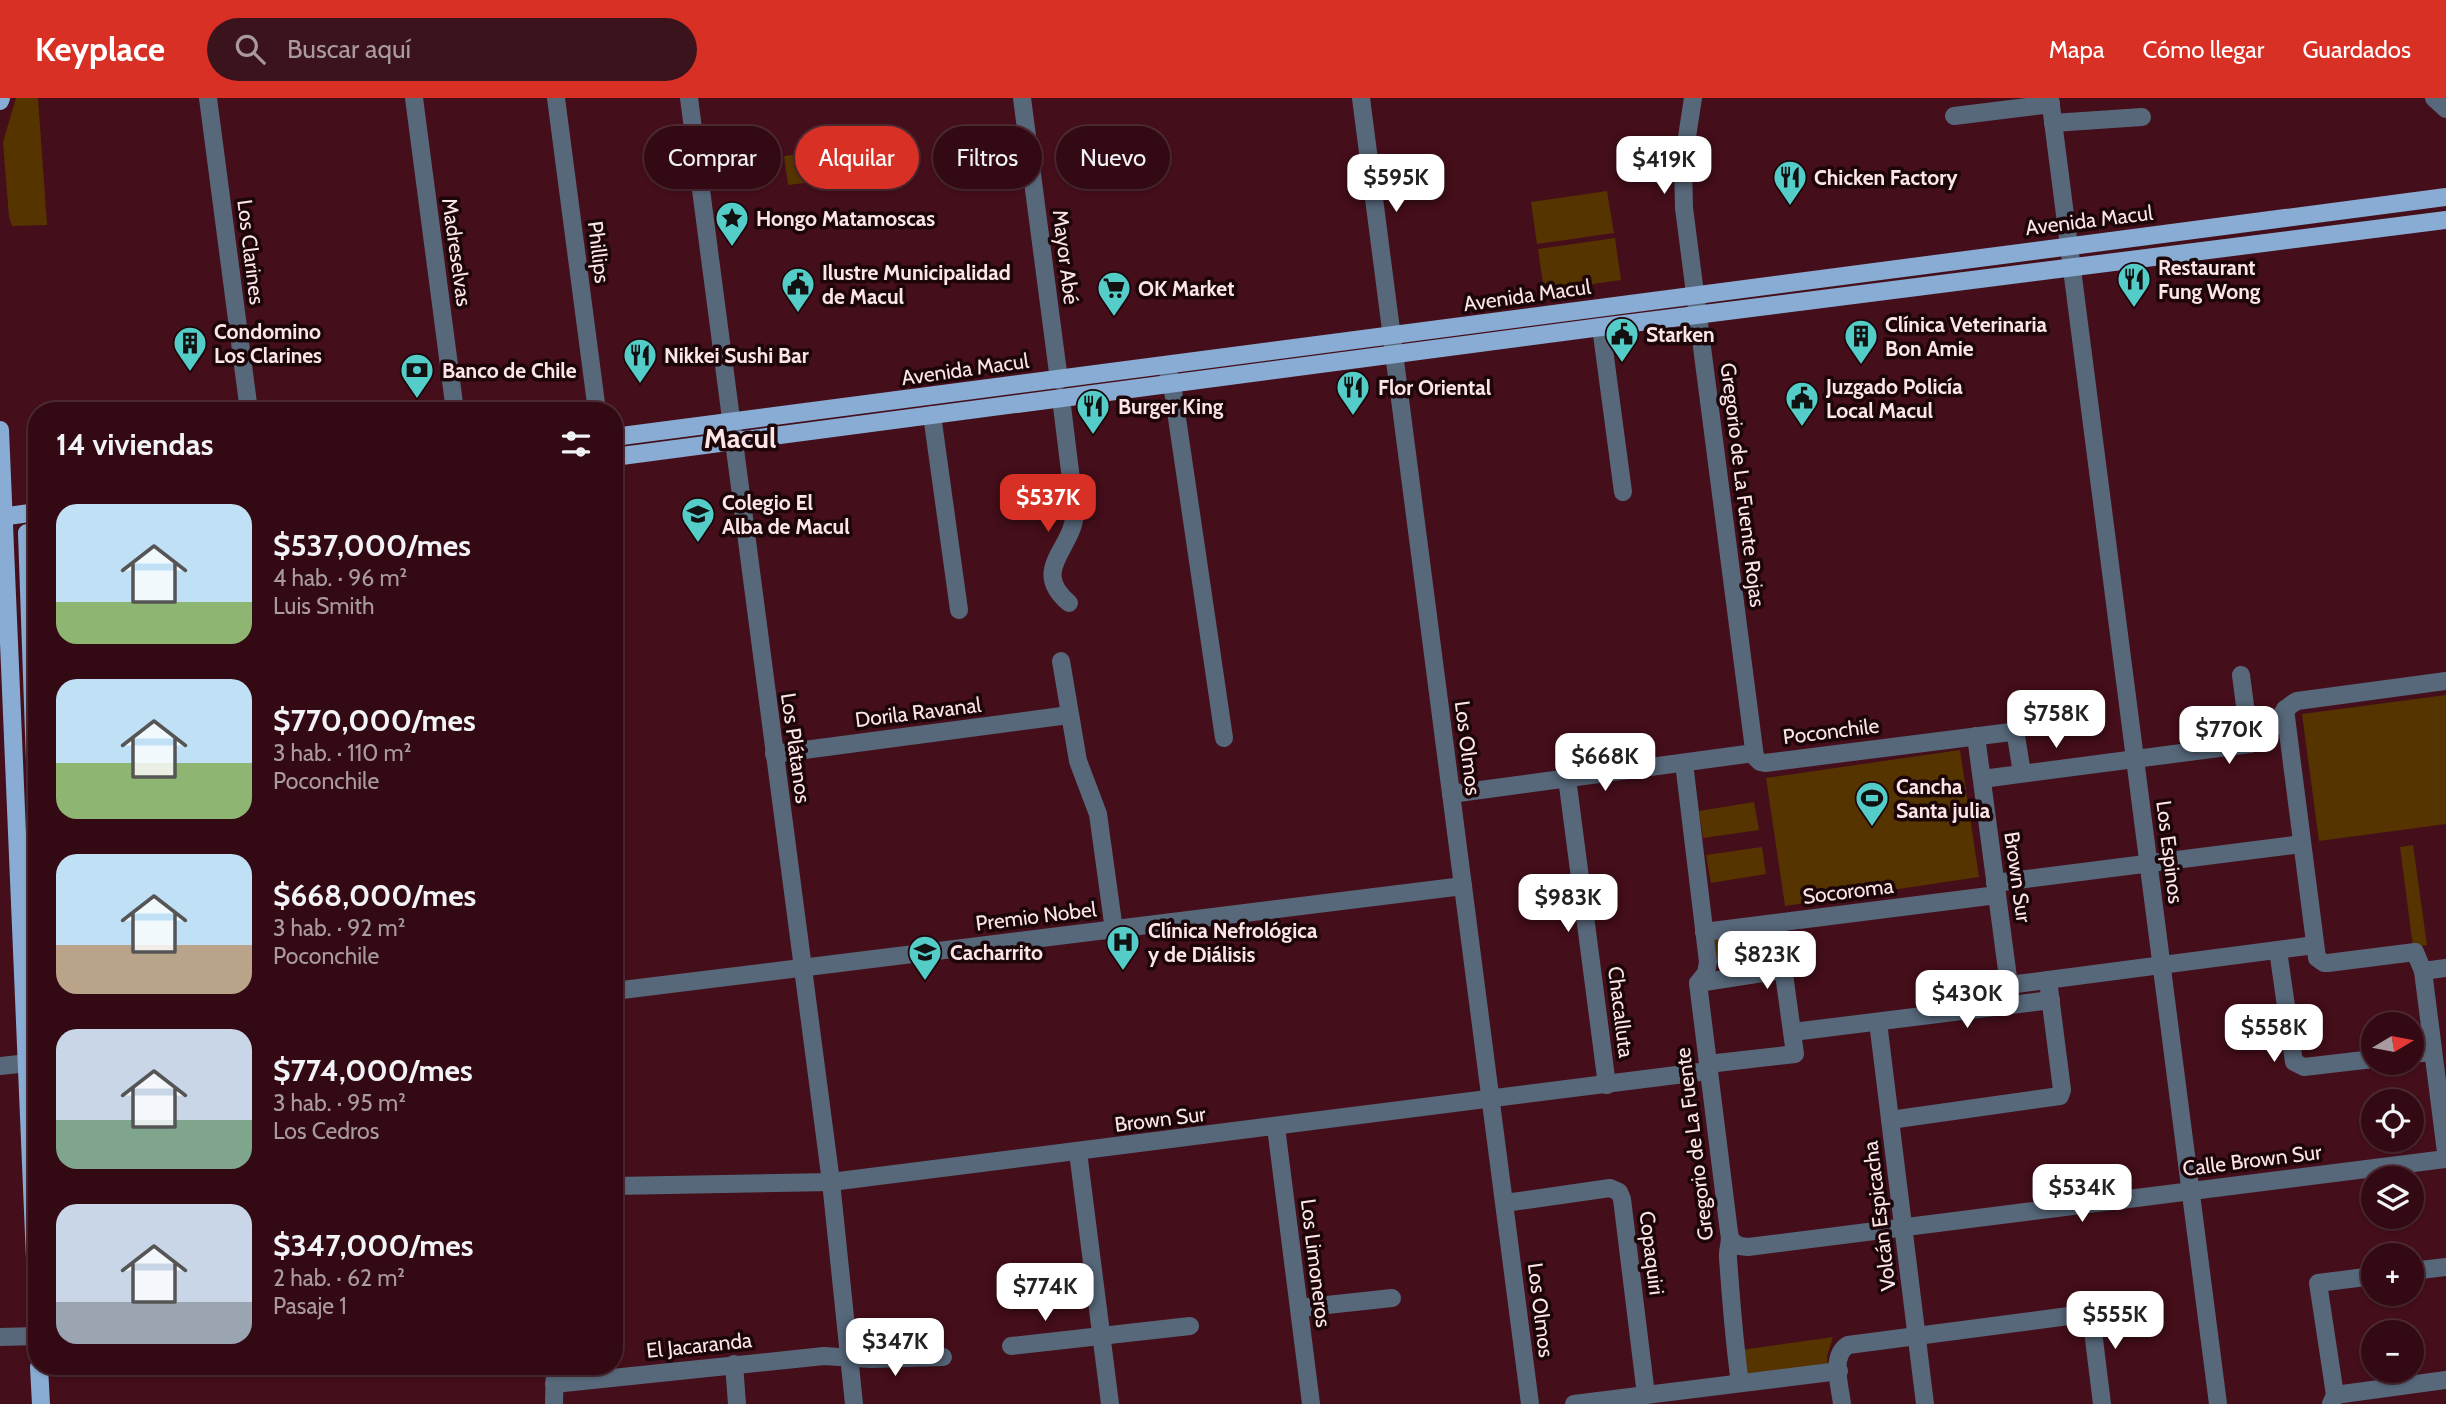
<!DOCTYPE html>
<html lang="es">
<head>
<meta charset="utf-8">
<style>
	body { margin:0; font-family:Cabin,sans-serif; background:#3b131d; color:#f1f3f6; height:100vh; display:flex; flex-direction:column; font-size:26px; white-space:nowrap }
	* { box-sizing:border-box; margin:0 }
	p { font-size:23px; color:#a99aa0 }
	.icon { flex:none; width:38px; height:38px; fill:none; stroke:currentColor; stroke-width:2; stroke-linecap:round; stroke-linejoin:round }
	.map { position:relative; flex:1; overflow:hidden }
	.side { position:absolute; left:28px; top:304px; width:595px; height:973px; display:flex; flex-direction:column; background:#330a14; border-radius:28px; box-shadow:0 2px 5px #0004,0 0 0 2px #4e2b34 }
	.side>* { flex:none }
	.top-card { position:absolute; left:644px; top:28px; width:665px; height:63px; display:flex; gap:14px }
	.needle { width:46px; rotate:80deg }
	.controls { position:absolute; left:2361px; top:914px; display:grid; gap:14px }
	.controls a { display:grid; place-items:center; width:63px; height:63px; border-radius:50%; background:#330a14; box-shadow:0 2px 5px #0004,0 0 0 2px #4e2b34; font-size:35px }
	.price { position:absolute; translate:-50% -60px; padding:0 16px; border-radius:14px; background:#fff; color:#222; font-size:23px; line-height:46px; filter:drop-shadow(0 2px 4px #0008) }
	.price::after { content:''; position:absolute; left:50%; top:42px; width:21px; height:16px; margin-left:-10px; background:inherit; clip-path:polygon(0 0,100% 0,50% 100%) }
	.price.selected { background:#d93025; color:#fff }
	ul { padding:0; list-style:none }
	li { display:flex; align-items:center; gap:21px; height:175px; padding:0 28px }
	li span { display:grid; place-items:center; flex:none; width:196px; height:140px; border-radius:21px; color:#555 }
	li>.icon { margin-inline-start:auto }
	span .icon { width:84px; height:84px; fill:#fffc; stroke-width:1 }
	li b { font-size:30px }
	h2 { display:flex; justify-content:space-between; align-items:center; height:84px; padding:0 28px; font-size:30px }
	.tag { padding:0 24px; border-radius:32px; background:#330a14; box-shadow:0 2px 5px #0004,0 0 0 2px #4e2b34; font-size:24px; line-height:63px }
	.tag.selected { background:#d93025; color:#fff }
	header { display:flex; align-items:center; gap:42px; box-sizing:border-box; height:98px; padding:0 35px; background:#d93025; color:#fff }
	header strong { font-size:33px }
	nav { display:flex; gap:38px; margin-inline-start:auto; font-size:24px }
	.search { width:490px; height:63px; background:#3b131d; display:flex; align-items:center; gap:18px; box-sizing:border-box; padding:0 24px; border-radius:38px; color:#a99aa0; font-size:26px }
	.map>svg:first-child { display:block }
</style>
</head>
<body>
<header>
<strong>Keyplace</strong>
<div class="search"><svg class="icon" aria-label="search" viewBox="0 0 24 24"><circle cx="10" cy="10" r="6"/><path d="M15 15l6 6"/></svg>Buscar aquí</div>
<nav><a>Mapa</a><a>Cómo llegar</a><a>Guardados</a></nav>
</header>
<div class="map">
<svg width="2446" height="1306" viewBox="0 0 2446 1306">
	<rect width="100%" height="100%" fill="#440e1a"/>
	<g fill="#553400">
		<polygon points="16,0 38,0 47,127 12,128 9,119 3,44"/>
		<polygon points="841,51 845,80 788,87 784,58"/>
		<polygon points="1607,93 1614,135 1537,146 1531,104"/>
		<polygon points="1615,140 1621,182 1544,193 1538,151"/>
		<polygon points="2446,597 2446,726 2319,743 2302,616"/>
		<polygon points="1960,652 1979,779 1785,808 1766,680"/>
		<polygon points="1754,704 1759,732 1703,740 1699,713"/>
		<polygon points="2413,747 2427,847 2413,849 2400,749"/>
		<polygon points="1762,749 1766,776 1711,785 1706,757"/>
		<polygon points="1772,829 1778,867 1751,871 1749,859 1716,864 1712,839"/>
		<polygon points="1833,1239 1827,1258 1828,1267 1744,1278 1741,1252"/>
	</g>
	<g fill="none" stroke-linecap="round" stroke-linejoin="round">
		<g stroke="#57687b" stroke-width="18">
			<polyline points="208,0 249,313"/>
			<polyline points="414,0 455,313"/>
			<polyline points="556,0 597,313"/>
			<polyline points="689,0 831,1084 854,1306"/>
			<polyline points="1022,0 1059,282"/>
			<polyline points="1361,0 1530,1306"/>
			<polyline points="1693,0 1683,65 1684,110 1755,659 1760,664 1765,665 2011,634 2016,638 2022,675"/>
			<polyline points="2050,0 2218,1306"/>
			<polyline points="2434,0 2446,11"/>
			<polyline points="1954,18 2051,6"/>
			<polyline points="2053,25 2142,19"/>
			<polyline points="1601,229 1623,394"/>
			<polyline points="1166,268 1172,286 1224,640"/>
			<path d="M 1061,300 L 1075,414 C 1074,451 1029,471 1069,505"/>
			<polyline points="932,317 959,512"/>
			<polyline points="1061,563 1078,663 1098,716 1114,832"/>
			<polyline points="2241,577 2250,646"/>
			<polyline points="2285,611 2317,860 2324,865 2328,865 2415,854 2423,873 2446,870"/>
			<polyline points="1976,638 2009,887 2315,847"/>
			<polyline points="774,656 1069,617"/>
			<path d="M 1684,665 L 1708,864 L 1706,875 L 1698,885 L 1729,1134 C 1732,1146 1727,1148 1728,1160 C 1731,1202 1734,1243 1740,1285"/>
			<polyline points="1567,680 1607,987"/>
			<path d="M 1982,681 L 2250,646 C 2274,641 2276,613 2297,603 L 2446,583"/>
			<polyline points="1451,696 1754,655"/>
			<polyline points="1995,785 2302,746"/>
			<polyline points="1704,834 1997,797"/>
			<polyline points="2278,852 2294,964 2304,969 2373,961"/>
			<polyline points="2423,873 2446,1054"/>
			<polyline points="1698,885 1783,872"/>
			<polyline points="614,893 1463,788"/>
			<polyline points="1878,924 1925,1306"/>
			<polyline points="1793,934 2051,902"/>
			<polyline points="2412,956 2433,954"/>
			<polyline points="1708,966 1795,956 1777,825"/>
			<polyline points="0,968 37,964"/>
			<polyline points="1890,1022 2060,998 2062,992 2048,882"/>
			<polyline points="1276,1029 1311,1306"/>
			<polyline points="1078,1054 1110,1306"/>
			<polyline points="614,1088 831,1084 1708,973"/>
			<polyline points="1505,1105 1610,1090 1619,1094 1622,1101 1646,1297"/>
			<polyline points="1732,1143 1739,1148 1748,1149 2446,1061"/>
			<polyline points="2412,1173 2446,1169"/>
			<polyline points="1299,1210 1392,1200"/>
			<polyline points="0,1239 37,1238"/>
			<polyline points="1011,1248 1190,1228"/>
			<polyline points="734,1266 737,1306"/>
			<polyline points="554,1286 824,1258 871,1261 943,1259"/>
			<polyline points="2335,1297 2446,1282"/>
			<polyline points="554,1306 555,1269"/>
			<polyline points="1574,1306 1839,1273"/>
			<path d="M 1842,1306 C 1840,1288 1830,1258 1848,1247 L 2084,1216 L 2091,1221 L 2092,1225 L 2102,1306"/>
			<polyline points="2331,1306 2335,1297 2318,1185 2373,1178"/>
		</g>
		<g stroke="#88acd3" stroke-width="18">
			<polyline points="0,3 1,0"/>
			<polyline points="0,332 37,1208"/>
			<polyline points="614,339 2446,99"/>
			<polyline points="614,359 1601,229 2446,122"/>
			<polyline points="0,419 37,414"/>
			<polyline points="27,435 37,721"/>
			<polyline points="28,815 37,764"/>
			<polyline points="39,1269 41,1306"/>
		</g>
	</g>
	<defs>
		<symbol id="restaurant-pin" viewBox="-11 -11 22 30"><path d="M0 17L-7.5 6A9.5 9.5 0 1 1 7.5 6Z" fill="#54cdc8" stroke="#1c0609"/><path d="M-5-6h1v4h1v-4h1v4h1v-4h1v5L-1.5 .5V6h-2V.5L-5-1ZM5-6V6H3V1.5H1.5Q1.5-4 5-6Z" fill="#111"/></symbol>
		<symbol id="sight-pin" viewBox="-11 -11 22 30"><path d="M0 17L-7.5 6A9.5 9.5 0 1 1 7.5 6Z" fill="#54cdc8" stroke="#1c0609"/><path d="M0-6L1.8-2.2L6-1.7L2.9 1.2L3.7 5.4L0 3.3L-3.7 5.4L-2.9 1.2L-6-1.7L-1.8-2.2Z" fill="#111"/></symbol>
		<symbol id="civic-pin" viewBox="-11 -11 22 30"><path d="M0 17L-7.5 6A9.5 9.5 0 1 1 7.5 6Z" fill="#54cdc8" stroke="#1c0609"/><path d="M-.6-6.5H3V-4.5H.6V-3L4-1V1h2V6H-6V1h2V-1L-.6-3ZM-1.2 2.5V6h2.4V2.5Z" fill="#111"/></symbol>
		<symbol id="supermarket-pin" viewBox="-11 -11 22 30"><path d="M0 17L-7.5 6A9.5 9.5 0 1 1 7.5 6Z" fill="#54cdc8" stroke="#1c0609"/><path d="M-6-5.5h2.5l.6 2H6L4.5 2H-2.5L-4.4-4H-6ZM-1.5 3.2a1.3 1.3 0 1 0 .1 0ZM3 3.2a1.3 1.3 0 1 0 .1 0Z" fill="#111"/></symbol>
		<symbol id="building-pin" viewBox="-11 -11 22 30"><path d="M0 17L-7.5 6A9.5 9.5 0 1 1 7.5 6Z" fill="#54cdc8" stroke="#1c0609"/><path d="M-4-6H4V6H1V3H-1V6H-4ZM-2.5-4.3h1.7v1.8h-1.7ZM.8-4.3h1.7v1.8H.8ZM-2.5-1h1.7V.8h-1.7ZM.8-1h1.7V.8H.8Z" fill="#111"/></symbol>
		<symbol id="bank-pin" viewBox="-11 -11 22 30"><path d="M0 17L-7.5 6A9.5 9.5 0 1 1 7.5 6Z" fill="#54cdc8" stroke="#1c0609"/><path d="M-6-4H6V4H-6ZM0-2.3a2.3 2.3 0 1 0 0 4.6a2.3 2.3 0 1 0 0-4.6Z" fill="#111"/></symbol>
		<symbol id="school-pin" viewBox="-11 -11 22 30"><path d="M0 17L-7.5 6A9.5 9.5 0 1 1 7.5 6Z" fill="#54cdc8" stroke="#1c0609"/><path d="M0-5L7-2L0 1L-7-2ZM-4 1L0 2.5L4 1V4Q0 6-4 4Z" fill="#111"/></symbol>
		<symbol id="stadium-pin" viewBox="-11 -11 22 30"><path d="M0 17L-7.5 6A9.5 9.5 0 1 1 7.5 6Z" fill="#54cdc8" stroke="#1c0609"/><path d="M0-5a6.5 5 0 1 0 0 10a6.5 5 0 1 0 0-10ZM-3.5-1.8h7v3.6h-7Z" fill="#111"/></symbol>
		<symbol id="hospital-pin" viewBox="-11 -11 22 30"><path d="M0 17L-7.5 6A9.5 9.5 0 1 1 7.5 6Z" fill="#54cdc8" stroke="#1c0609"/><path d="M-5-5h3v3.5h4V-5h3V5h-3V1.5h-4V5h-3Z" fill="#111"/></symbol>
	</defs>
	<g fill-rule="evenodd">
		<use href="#restaurant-pin" x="1771" y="60" width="38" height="52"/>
		<use href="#sight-pin" x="713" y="101" width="38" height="52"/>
		<use href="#restaurant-pin" x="2115" y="162" width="38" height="52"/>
		<use href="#civic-pin" x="779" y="167" width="38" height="52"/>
		<use href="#supermarket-pin" x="1095" y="171" width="38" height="52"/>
		<use href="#civic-pin" x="1603" y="217" width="38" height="52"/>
		<use href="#building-pin" x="1842" y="219" width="38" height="52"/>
		<use href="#building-pin" x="171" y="226" width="38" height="52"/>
		<use href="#restaurant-pin" x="621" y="238" width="38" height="52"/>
		<use href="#bank-pin" x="398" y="253" width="38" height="52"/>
		<use href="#restaurant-pin" x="1334" y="270" width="38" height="52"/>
		<use href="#civic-pin" x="1783" y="281" width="38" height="52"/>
		<use href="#restaurant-pin" x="1074" y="289" width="38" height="52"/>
		<use href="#school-pin" x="679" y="397" width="38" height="52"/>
		<use href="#stadium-pin" x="1853" y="681" width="38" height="52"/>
		<use href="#hospital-pin" x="1104" y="825" width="38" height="52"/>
		<use href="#school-pin" x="906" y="835" width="38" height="52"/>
	</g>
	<g text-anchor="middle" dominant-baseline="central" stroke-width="7" stroke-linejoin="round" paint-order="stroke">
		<g font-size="21" font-weight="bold" fill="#fbe5e7" stroke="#1c0609" text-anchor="start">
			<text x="1814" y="79">Chicken Factory</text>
			<text x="756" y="120">Hongo Matamoscas</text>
			<text x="2158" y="169">Restaurant<tspan x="2158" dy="24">Fung Wong</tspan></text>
			<text x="822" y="174">Ilustre Municipalidad<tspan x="822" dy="24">de Macul</tspan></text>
			<text x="1138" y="190">OK Market</text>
			<text x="1885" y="226">Clínica Veterinaria<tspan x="1885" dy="24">Bon Amie</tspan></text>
			<text x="214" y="233">Condomino<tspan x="214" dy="24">Los Clarines</tspan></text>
			<text x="1646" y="236">Starken</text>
			<text x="664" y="257">Nikkei Sushi Bar</text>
			<text x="442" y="272">Banco de Chile</text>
			<text x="1826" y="288">Juzgado Policía<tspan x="1826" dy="24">Local Macul</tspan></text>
			<text x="1378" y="289">Flor Oriental</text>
			<text x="1118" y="308">Burger King</text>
			<text x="722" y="404">Colegio El<tspan x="722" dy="24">Alba de Macul</tspan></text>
			<text x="1896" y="688">Cancha<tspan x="1896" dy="24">Santa julia</tspan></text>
			<text x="1148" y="832">Clínica Nefrológica<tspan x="1148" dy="24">y de Diálisis</tspan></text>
			<text x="950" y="854">Cacharrito</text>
		</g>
		<g font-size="21" fill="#fbe5e7" stroke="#1c0609">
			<text transform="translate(2089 122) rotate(-7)">Avenida Macul</text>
			<text transform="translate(251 154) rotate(83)">Los Clarines</text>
			<text transform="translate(457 154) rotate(82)">Madreselvas</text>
			<text transform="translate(599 154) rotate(83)">Phillips</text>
			<text transform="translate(1066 159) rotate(83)">Mayor Abé</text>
			<text transform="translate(1527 197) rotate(-8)">Avenida Macul</text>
			<text transform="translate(965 271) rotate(-8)">Avenida Macul</text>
			<text transform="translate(1743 387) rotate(83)">Gregorio de La Fuente Rojas</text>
			<text transform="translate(918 614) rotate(-7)">Dorila Ravanal</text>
			<text transform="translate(1831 633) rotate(-7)">Poconchile</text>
			<text transform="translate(796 650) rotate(82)">Los Plátanos</text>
			<text transform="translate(1468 650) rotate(83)">Los Olmos</text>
			<text transform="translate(2170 754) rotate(83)">Los Espinos</text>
			<text transform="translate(2018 779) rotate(82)">Brown Sur</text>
			<text transform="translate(1848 793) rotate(-7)">Socoroma</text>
			<text transform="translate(1036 818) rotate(-7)">Premio Nobel</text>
			<text transform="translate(1621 914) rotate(83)">Chacalluta</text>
			<text transform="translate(1160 1021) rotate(-7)">Brown Sur</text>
			<text transform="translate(1694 1046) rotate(-97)">Gregorio de La Fuente</text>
			<text transform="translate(2252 1062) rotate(-7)">Calle Brown Sur</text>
			<text transform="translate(1879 1118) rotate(-97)">Volcán Espicacha</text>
			<text transform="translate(1652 1155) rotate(83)">Copaquiri</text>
			<text transform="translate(1316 1165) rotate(83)">Los Limoneros</text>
			<text transform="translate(1541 1212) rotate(83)">Los Olmos</text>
			<text transform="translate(699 1247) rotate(-6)">El Jacaranda</text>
		</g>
		<g font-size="28" font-weight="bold" fill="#fbe5e7" stroke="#1c0609">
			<text x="740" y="340">Macul</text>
		</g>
	</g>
</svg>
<div class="controls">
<a><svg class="needle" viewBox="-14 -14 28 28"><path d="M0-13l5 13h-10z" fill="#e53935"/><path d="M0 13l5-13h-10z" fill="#a99aa0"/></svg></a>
<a><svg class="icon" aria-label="locate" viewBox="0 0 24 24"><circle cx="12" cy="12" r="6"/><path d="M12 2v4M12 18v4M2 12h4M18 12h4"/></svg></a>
<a><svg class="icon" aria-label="layers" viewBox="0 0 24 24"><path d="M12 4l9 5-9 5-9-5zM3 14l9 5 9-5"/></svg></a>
<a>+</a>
<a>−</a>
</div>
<b class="price" style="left:1664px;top:98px">$419K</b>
<b class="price" style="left:1396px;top:116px">$595K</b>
<b class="price selected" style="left:1048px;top:436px">$537K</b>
<b class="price" style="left:2056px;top:652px">$758K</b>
<b class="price" style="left:2229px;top:668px">$770K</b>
<b class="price" style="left:1605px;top:695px">$668K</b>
<b class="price" style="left:1568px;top:836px">$983K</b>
<b class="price" style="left:1767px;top:893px">$823K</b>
<b class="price" style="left:1967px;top:932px">$430K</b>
<b class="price" style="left:2274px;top:966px">$558K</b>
<b class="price" style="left:2082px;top:1126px">$534K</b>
<b class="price" style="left:1045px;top:1225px">$774K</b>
<b class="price" style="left:2115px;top:1253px">$555K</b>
<b class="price" style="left:895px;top:1280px">$347K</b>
<div class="top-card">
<a class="tag">Comprar</a>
<a class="tag selected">Alquilar</a>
<a class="tag">Filtros</a>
<a class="tag">Nuevo</a>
</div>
<section class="side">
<h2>14 viviendas<svg class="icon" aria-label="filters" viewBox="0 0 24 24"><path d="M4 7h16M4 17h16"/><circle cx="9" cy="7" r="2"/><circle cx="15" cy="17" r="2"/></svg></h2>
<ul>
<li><span style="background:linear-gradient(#bfe0f5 70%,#8fb573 0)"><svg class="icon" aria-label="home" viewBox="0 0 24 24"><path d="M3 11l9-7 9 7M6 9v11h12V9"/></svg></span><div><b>$537,000/mes</b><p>4 hab. · 96 m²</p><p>Luis Smith</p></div></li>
<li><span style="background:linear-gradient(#bfe0f5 60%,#8fb573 0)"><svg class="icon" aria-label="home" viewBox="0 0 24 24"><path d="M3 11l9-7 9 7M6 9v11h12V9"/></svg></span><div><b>$770,000/mes</b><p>3 hab. · 110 m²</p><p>Poconchile</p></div></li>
<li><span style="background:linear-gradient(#bfe0f5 65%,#b9a48a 0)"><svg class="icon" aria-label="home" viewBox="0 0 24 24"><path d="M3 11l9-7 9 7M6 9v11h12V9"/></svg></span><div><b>$668,000/mes</b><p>3 hab. · 92 m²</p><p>Poconchile</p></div></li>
<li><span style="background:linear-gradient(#c9d6e8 65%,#7fa58c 0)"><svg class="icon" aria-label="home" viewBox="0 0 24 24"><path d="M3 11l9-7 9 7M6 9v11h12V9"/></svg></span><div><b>$774,000/mes</b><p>3 hab. · 95 m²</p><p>Los Cedros</p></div></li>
<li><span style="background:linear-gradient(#c9d6e8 70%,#9aa5b1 0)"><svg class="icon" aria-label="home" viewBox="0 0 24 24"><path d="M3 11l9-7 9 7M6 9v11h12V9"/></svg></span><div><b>$347,000/mes</b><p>2 hab. · 62 m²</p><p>Pasaje 1</p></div></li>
</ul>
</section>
</div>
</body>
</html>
